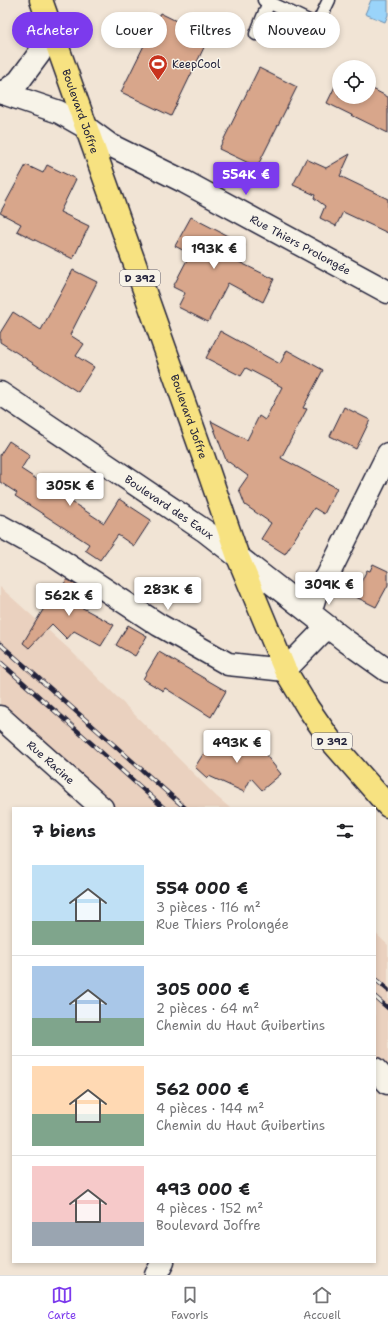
<!DOCTYPE html>
<html lang="fr">
<head>
<meta charset="utf-8">
<style>
	body { margin:0; font-family:"Shantell Sans",sans-serif; background:#f6f6f6; color:#202124; height:100vh; display:flex; flex-direction:column; font-size:15px; white-space:nowrap }
	* { box-sizing:border-box; margin:0 }
	p { font-size:13px; color:#757577 }
	.icon { flex:none; width:22px; height:22px; fill:none; stroke:currentColor; stroke-width:2; stroke-linecap:round; stroke-linejoin:round }
	.map { position:relative; flex:1; overflow:hidden }
	.drawer { position:absolute; left:12px; top:807px; width:364px; height:456px; display:flex; flex-direction:column; background:#fff; border-radius:0px; box-shadow:0 2px 6px #0003 }
	.drawer>* { flex:none }
	.guide { position:absolute; left:12px; top:12px; width:364px; height:36px; display:flex; gap:8px }
	.fabs { position:absolute; left:332px; top:60px; display:grid; gap:8px }
	.fabs a { display:grid; place-items:center; width:44px; height:44px; border-radius:50%; background:#fff; box-shadow:0 2px 6px #0003; font-size:20px }
	.price { position:absolute; translate:-50% -34px; padding:0 9px; border-radius:4px; background:#fff; color:#222; font-size:13px; line-height:26px; filter:drop-shadow(0 1px 2px #0008) }
	.price::after { content:''; position:absolute; left:50%; top:24px; width:12px; height:9px; margin-left:-6px; background:inherit; clip-path:polygon(0 0,100% 0,50% 100%) }
	.price.active { background:#7c3aed; color:#fff }
	ul { padding:0; list-style:none }
	li { display:flex; align-items:center; gap:12px; height:100px; padding:0 20px }
	li+li { border-top:1px solid #e0e0e0 }
	li span { display:grid; place-items:center; flex:none; width:112px; height:80px; border-radius:0px; color:#555 }
	li>.icon { margin-inline-start:auto }
	span .icon { width:48px; height:48px; fill:#fffc; stroke-width:1 }
	li b { font-size:17px }
	h2 { display:flex; justify-content:space-between; align-items:center; height:48px; padding:0 20px; font-size:17px }
	.pill { padding:0 14px; border-radius:18px; background:#fff; box-shadow:0 2px 6px #0003; font-size:14px; line-height:36px }
	.pill.active { background:#7c3aed; color:#fff }
	.menu { display:flex; justify-content:space-around; align-items:center; height:56px; border-top:1px solid #e0e0e0; background:#fff; font-size:11px; color:#757577 }
	.menu a { display:grid; justify-items:center; gap:2px }
	.menu .active { color:#7c3aed }
	.map>svg:first-child { display:block }
</style>
</head>
<body>
<div class="map">
<svg width="388" height="1275" viewBox="0 0 388 1275">
	<rect width="100%" height="100%" fill="#f1e4d5"/>
	<filter id="ink" filterUnits="userSpaceOnUse"><feTurbulence type="fractalNoise" baseFrequency=".025" numOctaves="2"/><feDisplacementMap in="SourceGraphic" scale="8" xChannelSelector="R" yChannelSelector="G"/><feConvolveMatrix kernelMatrix="1 2 1 2 8 2 1 2 1" color-interpolation-filters="sRGB"/></filter>
	<g filter="url(#ink)">
		<g fill="#ead1bf">
			<polygon points="0,587 69,649 216,796 230,808 113,808 0,714"/>
			<polygon points="375,933 388,945 388,1070 375,1056"/>
		</g>
		<polygon fill="#9ad4fa" stroke="#6a8dae" points="371,0 388,0 388,15 385,22 365,14"/>
		<g fill="#d8a68b" stroke="#22223b">
			<polygon points="160,13 209,37 171,116 121,92"/>
			<polygon points="259,68 297,87 257,167 219,149"/>
			<polygon points="339,78 339,97 369,97 369,87 388,97 388,133 327,103"/>
			<polygon points="350,154 340,176 388,199 388,233 343,212 336,226 320,218 325,206 314,198 315,195 293,185 306,159 326,168"/>
			<polygon points="26,165 43,173 47,165 76,179 60,212 89,226 73,259 17,231 21,224 0,213"/>
			<polygon points="191,217 245,245 237,261 274,279 263,302 228,283 208,322 178,307 185,293 173,287 190,254 175,246"/>
			<polygon points="73,270 97,282 70,335 84,344 76,356 94,367 78,392 0,342 0,333 13,312 41,330"/>
			<polygon points="220,331 280,364 287,350 323,370 303,408 307,409 281,458 337,488 324,514 314,508 285,554 261,539 271,523 245,505 239,489 248,476 226,460 211,421 247,440 259,416 265,420 282,387 246,368 241,376 206,358"/>
			<polygon points="344,407 370,420 356,449 330,436"/>
			<polygon points="9,441 30,455 21,469 104,523 119,499 151,520 134,546 118,535 100,560 85,550 89,544 15,496 17,493 0,482 0,455"/>
			<polygon points="373,564 388,571 388,585 376,607 354,596 367,570 370,571"/>
			<polygon points="67,579 85,591 85,596 79,606 114,625 101,646 74,631 67,639 52,624 29,648 23,643 58,585 62,587"/>
			<polygon points="128,625 147,636 135,656 116,645"/>
			<polygon points="159,652 226,691 211,717 165,688 163,691 143,679"/>
			<polygon points="217,732 252,751 257,744 281,774 262,790 251,778 244,792 209,776 207,778 195,767"/>
		</g>
		<g fill="none" stroke-linecap="round" stroke-linejoin="round">
			<defs>
				<g id="service">
					<polyline points="264,0 317,25 329,0"/>
					<polyline points="256,34 269,2"/>
				</g>
				<g id="minor">
					<path id="s1" d="M 0,92 L 59,112 L 87,128 L 110,145 L 185,182 L 388,292"/>
					<polyline points="3,93 19,81 39,54 51,27"/>
					<path id="s2" d="M 0,393 L 205,531 L 346,641 L 388,671"/>
					<polyline points="0,526 51,554 159,625 228,664 285,670 327,627"/>
					<polyline points="310,612 318,587 327,577 388,454"/>
					<path id="s3" d="M 0,717 L 102,808"/>
					<polyline points="375,1069 388,1083"/>
					<polyline points="156,1275 163,1262"/>
				</g>
				<g id="primary">
					<path id="s4" d="M 41,0 L 206,464 L 238,557 L 285,670 L 308,708 L 331,741 L 388,806"/>
				</g>
			</defs>
			<use href="#service" stroke="#22223b" stroke-width="15"/>
			<use href="#minor" stroke="#22223b" stroke-width="25"/>
			<use href="#primary" stroke="#22223b" stroke-width="25"/>
			<use href="#service" stroke="#f7f3e8" stroke-width="12"/>
			<use href="#minor" stroke="#f7f3e8" stroke-width="22"/>
			<use href="#primary" stroke="#f7e281" stroke-width="22"/>
			<defs>
				<g id="rail">
					<polyline points="0,644 185,808"/>
					<polyline points="0,662 164,808"/>
					<polyline points="375,979 388,990"/>
					<polyline points="375,997 388,1008"/>
				</g>
			</defs>
			<use href="#rail" stroke="#22223b" stroke-width="4.5"/>
			<use href="#rail" stroke="#f7f3e8" stroke-width="3" stroke-dasharray="9" stroke-linecap="butt"/>
		</g>
	</g>
	<defs>
		<symbol id="stadium-pin" viewBox="-11 -11 22 30"><path d="M0 17L-7.5 6A9.5 9.5 0 1 1 7.5 6Z" fill="#c8321e" stroke="#f7f3e8"/><path d="M0-5a6.5 5 0 1 0 0 10a6.5 5 0 1 0 0-10ZM-3.5-1.8h7v3.6h-7Z" fill="#fff"/></symbol>
	</defs>
	<g fill-rule="evenodd">
		<use href="#stadium-pin" x="147" y="53" width="22" height="30"/>
	</g>
	<g text-anchor="middle" dominant-baseline="central" stroke-width="3" stroke-linejoin="round" paint-order="stroke">
		<g fill="#f7f3e8" stroke="#62616f" stroke-width="1">
			<rect x="120" y="270" width="40" height="16" rx="3"/>
			<rect x="312" y="733" width="40" height="16" rx="3"/>
		</g>
		<g font-size="10" font-weight="bold" fill="#22223b">
			<text x="140" y="278">D 392</text>
			<text x="332" y="741">D 392</text>
		</g>
		<g font-size="11" fill="#22223b" stroke="#f7f3e8" text-anchor="start">
			<text x="172" y="64">KeepCool</text>
		</g>
		<g font-size="11" fill="#22223b" stroke="#f7f3e8">
			<text stroke="none"><textPath href="#s4" startOffset="118">Boulevard Joffre</textPath></text>
			<text stroke="none"><textPath href="#s1" startOffset="338">Rue Thiers Prolongée</textPath></text>
			<text stroke="none"><textPath href="#s4" startOffset="442">Boulevard Joffre</textPath></text>
			<text stroke="none"><textPath href="#s2" startOffset="204">Boulevard des Eaux</textPath></text>
			<text stroke="none"><textPath href="#s3" startOffset="68">Rue Racine</textPath></text>
		</g>
	</g>
</svg>
<div class="fabs">
<a><svg class="icon" aria-label="locate" viewBox="0 0 24 24"><circle cx="12" cy="12" r="6"/><path d="M12 2v4M12 18v4M2 12h4M18 12h4"/></svg></a>
</div>
<b class="price active" style="left:246px;top:196px">554K €</b>
<b class="price" style="left:214px;top:270px">193K €</b>
<b class="price" style="left:70px;top:507px">305K €</b>
<b class="price" style="left:329px;top:606px">309K €</b>
<b class="price" style="left:168px;top:611px">283K €</b>
<b class="price" style="left:69px;top:617px">562K €</b>
<b class="price" style="left:237px;top:764px">493K €</b>
<div class="guide">
<a class="pill active">Acheter</a>
<a class="pill">Louer</a>
<a class="pill">Filtres</a>
<a class="pill">Nouveau</a>
</div>
<section class="drawer">
<h2>7 biens<svg class="icon" aria-label="filters" viewBox="0 0 24 24"><path d="M4 7h16M4 17h16"/><circle cx="9" cy="7" r="2"/><circle cx="15" cy="17" r="2"/></svg></h2>
<ul>
<li><span style="background:linear-gradient(#bfe0f5 70%,#7fa58c 0)"><svg class="icon" aria-label="home" viewBox="0 0 24 24"><path d="M3 11l9-7 9 7M6 9v11h12V9"/></svg></span><div><b>554 000 €</b><p>3 pièces · 116 m²</p><p>Rue Thiers Prolongée</p></div></li>
<li><span style="background:linear-gradient(#a9c7e8 65%,#7fa58c 0)"><svg class="icon" aria-label="home" viewBox="0 0 24 24"><path d="M3 11l9-7 9 7M6 9v11h12V9"/></svg></span><div><b>305 000 €</b><p>2 pièces · 64 m²</p><p>Chemin du Haut Guibertins</p></div></li>
<li><span style="background:linear-gradient(#ffd9b3 60%,#7fa58c 0)"><svg class="icon" aria-label="home" viewBox="0 0 24 24"><path d="M3 11l9-7 9 7M6 9v11h12V9"/></svg></span><div><b>562 000 €</b><p>4 pièces · 144 m²</p><p>Chemin du Haut Guibertins</p></div></li>
<li><span style="background:linear-gradient(#f6c9c9 70%,#9aa5b1 0)"><svg class="icon" aria-label="home" viewBox="0 0 24 24"><path d="M3 11l9-7 9 7M6 9v11h12V9"/></svg></span><div><b>493 000 €</b><p>4 pièces · 152 m²</p><p>Boulevard Joffre</p></div></li>
</ul>
</section>
</div>
<nav class="menu">
<a class="active"><svg class="icon" aria-label="map" viewBox="0 0 24 24"><path d="M3 6l6-2 6 2 6-2v14l-6 2-6-2-6 2zM9 4v14M15 6v14"/></svg>Carte</a>
<a><svg class="icon" aria-label="saved" viewBox="0 0 24 24"><path d="M7 4h10v16l-5-4-5 4z"/></svg>Favoris</a>
<a><svg class="icon" aria-label="home" viewBox="0 0 24 24"><path d="M3 11l9-7 9 7M6 9v11h12V9"/></svg>Accueil</a>
</nav>
</body>
</html>
